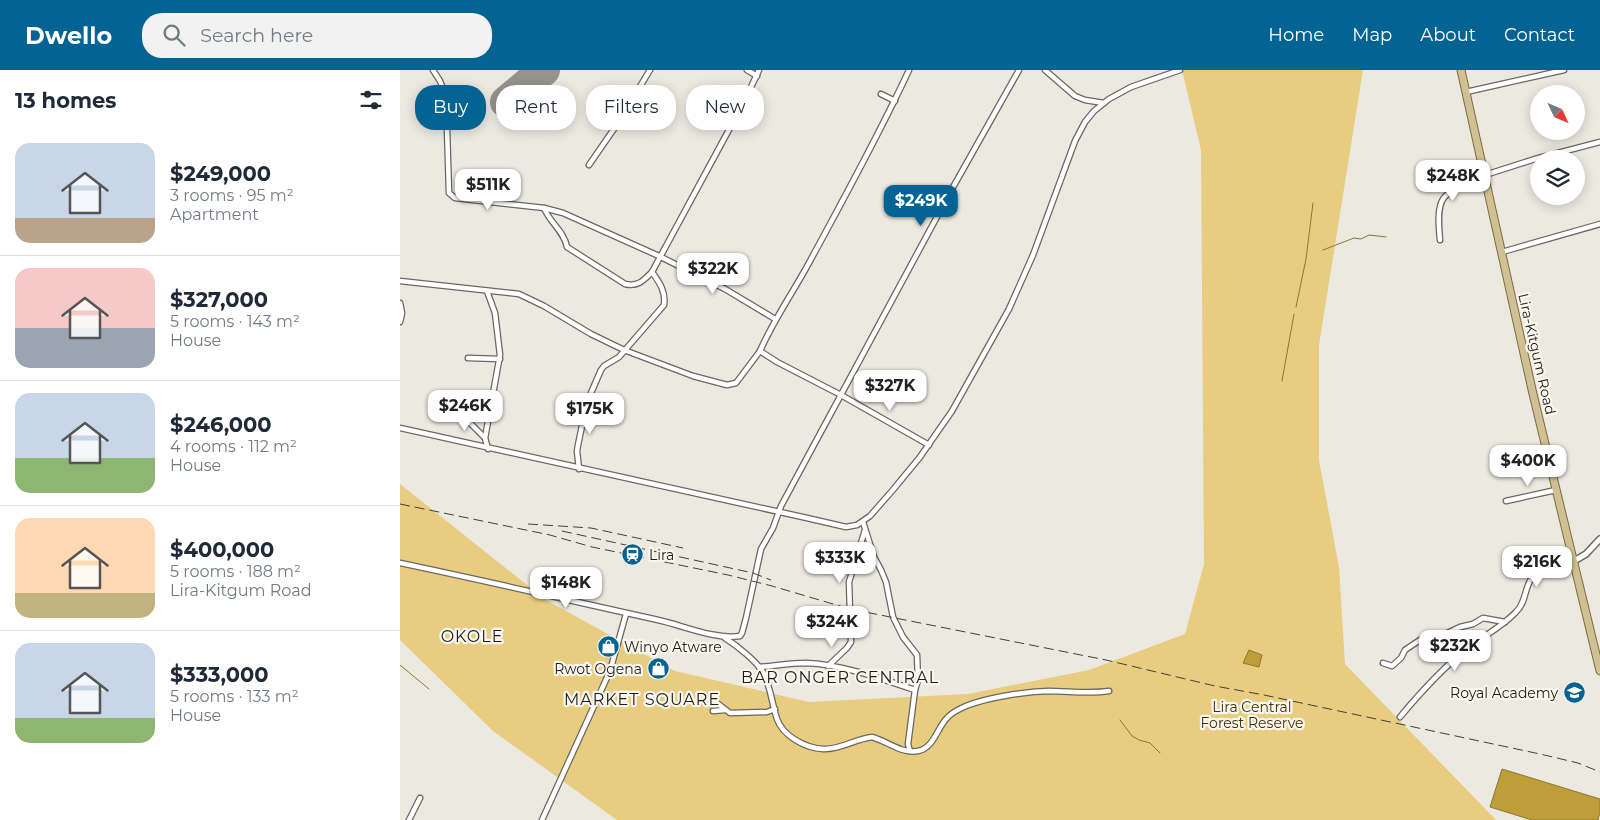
<!DOCTYPE html>
<html lang="en">
<head>
<meta charset="utf-8">
<style>
	body { margin:0; font-family:Montserrat,sans-serif; background:#f2f2f3; color:#1f2937; height:100vh; display:flex; flex-direction:column; font-size:19px; white-space:nowrap }
	* { box-sizing:border-box; margin:0 }
	p { font-size:16px; color:#747a83 }
	.icon { flex:none; width:28px; height:28px; fill:none; stroke:currentColor; stroke-width:2; stroke-linecap:round; stroke-linejoin:round }
	.map { position:relative; flex:1; overflow:hidden }
	.details { display:flex; flex-direction:column; background:#fff; width:400px }
	.details>* { flex:none }
	.hud { position:absolute; left:15px; top:15px; width:475px; height:45px; display:flex; gap:10px }
	.needle { width:32px; rotate:134deg }
	.controls { position:absolute; left:1130px; top:15px; display:grid; gap:10px }
	.controls a { display:grid; place-items:center; width:55px; height:55px; border-radius:50%; background:#fff; box-shadow:0 2px 12px #0003; font-size:25px }
	.price { position:absolute; translate:-50% -42px; padding:0 11px; border-radius:10px; background:#fff; color:#222; font-size:16px; line-height:32px; filter:drop-shadow(0 1px 2px #0008) }
	.price::after { content:''; position:absolute; left:50%; top:30px; width:15px; height:11px; margin-left:-8px; background:inherit; clip-path:polygon(0 0,100% 0,50% 100%) }
	.price.on { background:#036393; color:#fff }
	ul { padding:0; list-style:none }
	li { display:flex; align-items:center; gap:15px; height:125px; padding:0 15px }
	li+li { border-top:1px solid #e0e1e3 }
	li span { display:grid; place-items:center; flex:none; width:140px; height:100px; border-radius:15px; color:#555 }
	li>.icon { margin-inline-start:auto }
	span .icon { width:60px; height:60px; fill:#fffc; stroke-width:1 }
	li b { font-size:21px }
	h2 { display:flex; justify-content:space-between; align-items:center; height:60px; padding:0 15px; font-size:21px }
	.pill { padding:0 18px; border-radius:20px; background:#fff; box-shadow:0 2px 12px #0003; font-size:18px; line-height:45px }
	.pill.on { background:#036393; color:#fff }
	header { display:flex; align-items:center; gap:30px; box-sizing:border-box; height:70px; padding:0 25px; background:#036393; color:#fff }
	header strong { font-size:24px }
	nav { display:flex; gap:28px; margin-inline-start:auto; font-size:18px }
	.search { width:350px; height:45px; background:#f2f2f3; display:flex; align-items:center; gap:12px; box-sizing:border-box; padding:0 18px; border-radius:20px; color:#747a83; font-size:19px }
	main { display:flex; flex:1; min-height:0 }
	.map>svg:first-child { display:block }
</style>
</head>
<body>
<header>
<strong>Dwello</strong>
<div class="search"><svg class="icon" aria-label="search" viewBox="0 0 24 24"><circle cx="10" cy="10" r="6"/><path d="M15 15l6 6"/></svg>Search here</div>
<nav><a>Home</a><a>Map</a><a>About</a><a>Contact</a></nav>
</header>
<main>
<section class="details">
<h2>13 homes<svg class="icon" aria-label="filters" viewBox="0 0 24 24"><path d="M4 7h16M4 17h16"/><circle cx="9" cy="7" r="2"/><circle cx="15" cy="17" r="2"/></svg></h2>
<ul>
<li><span style="background:linear-gradient(#c9d6e8 75%,#b9a48a 0)"><svg class="icon" aria-label="home" viewBox="0 0 24 24"><path d="M3 11l9-7 9 7M6 9v11h12V9"/></svg></span><div><b>$249,000</b><p>3 rooms · 95 m²</p><p>Apartment</p></div></li>
<li><span style="background:linear-gradient(#f6c9c9 60%,#9aa5b1 0)"><svg class="icon" aria-label="home" viewBox="0 0 24 24"><path d="M3 11l9-7 9 7M6 9v11h12V9"/></svg></span><div><b>$327,000</b><p>5 rooms · 143 m²</p><p>House</p></div></li>
<li><span style="background:linear-gradient(#c9d6e8 65%,#8fb573 0)"><svg class="icon" aria-label="home" viewBox="0 0 24 24"><path d="M3 11l9-7 9 7M6 9v11h12V9"/></svg></span><div><b>$246,000</b><p>4 rooms · 112 m²</p><p>House</p></div></li>
<li><span style="background:linear-gradient(#ffd9b3 75%,#c2b280 0)"><svg class="icon" aria-label="home" viewBox="0 0 24 24"><path d="M3 11l9-7 9 7M6 9v11h12V9"/></svg></span><div><b>$400,000</b><p>5 rooms · 188 m²</p><p>Lira-Kitgum Road</p></div></li>
<li><span style="background:linear-gradient(#c9d6e8 75%,#8fb573 0)"><svg class="icon" aria-label="home" viewBox="0 0 24 24"><path d="M3 11l9-7 9 7M6 9v11h12V9"/></svg></span><div><b>$333,000</b><p>5 rooms · 133 m²</p><p>House</p></div></li>
</ul>
</section>
<div class="map">
<svg width="1200" height="750" viewBox="0 0 1200 750">
	<rect width="100%" height="100%" fill="#ece9e1"/>
	<polygon fill="#e8cc80" points="782,0 963,0 919,275 919,390 939,497 945,594 1096,750 217,750 93,661 0,570 0,414 146,530 275,601 409,632 568,624 689,600 785,564 804,494 801,80"/>
	<g fill="#bf9d39" stroke="#8e762f">
		<polygon points="849,580 862,585 859,597 843,593"/>
		<polygon points="1102,699 1200,729 1200,742 1198,750 1132,750 1090,737"/>
	</g>
	<g fill="none" stroke-linecap="round" stroke-linejoin="round">
		<g stroke="#8e762f" stroke-width="1">
			<polyline points="923,180 954,168 961,169 969,165 986,167"/>
			<polyline points="896,237 906,189 913,133"/>
			<polyline points="882,311 894,244"/>
			<polyline points="0,595 29,619"/>
			<polyline points="720,650 732,666 739,670 750,673 760,683"/>
		</g>
		<polyline stroke="#96948e" stroke-width="32" points="106,32 144,0"/>
		<defs>
			<g id="minor">
				<polyline points="33,0 40,11 46,26 49,123 55,128 144,138 163,143 259,186 325,219 375,249"/>
				<polyline points="347,0 357,6"/>
				<path d="M 509,0 C 479,65 444,128 410,191 C 394,221 374,249 360,281 L 377,292 L 441,325 L 529,375"/>
				<polyline points="645,0 675,26 685,30 704,33"/>
				<polyline points="1066,22 1164,0"/>
				<polyline points="481,24 495,31"/>
				<polyline points="189,95 216,56 250,0"/>
				<polyline points="1085,105 1135,89 1200,72"/>
				<path d="M 144,138 C 150,153 164,161 167,177 L 225,214 C 238,217 243,211 252,202"/>
				<path d="M 1040,170 C 1035,120 1044,124 1085,108"/>
				<polyline points="1102,182 1200,154"/>
				<polyline points="0,211 119,224 144,236 191,264 224,280 293,306 327,315 336,313 360,281"/>
				<polyline points="0,233 2,243 0,252"/>
				<polyline points="68,288 100,289"/>
				<polyline points="54,337 85,368 88,379"/>
				<polyline points="0,358 407,448 446,457 457,455 470,446 492,421 520,387 552,341 609,239 633,185 675,71 685,52 694,41 709,29 731,17 780,0"/>
				<polyline points="85,368 100,285 95,243 87,221"/>
				<path d="M 179,399 L 177,381 L 178,375 L 187,332 L 201,300 L 204,296 L 219,287 L 264,235 C 266,221 259,212 252,202 L 344,32 L 359,0"/>
				<polyline points="1106,431 1156,420"/>
				<path d="M 0,493 C 86,511 172,531 258,550 C 282,555 315,570 340,566 L 342,563 L 346,548 L 361,479 L 373,458 L 381,436 L 552,119 L 619,0"/>
				<path d="M 325,568 C 336,575 358,592 364,604 C 371,619 372,634 377,649 C 383,666 405,678 423,679 C 440,680 455,669 472,667 C 487,671 501,684 518,681 C 534,678 537,658 547,648 C 552,642 559,639 566,636 C 589,627 624,622 648,621 C 669,621 689,624 709,621"/>
				<polyline points="983,593 992,596 1001,588 1005,580 1023,568 1039,567 1060,557 1073,554 1083,548 1105,552"/>
				<polyline points="428,596 447,578 451,572 449,512 465,460"/>
				<path d="M 359,597 C 374,596 390,593 406,593 C 439,594 480,608 512,619 L 515,620 L 518,610 L 517,585 L 503,567 L 493,547 L 486,512 L 481,500 L 474,487 L 463,452"/>
				<polyline points="313,630 330,643 367,642 375,639"/>
				<polyline points="313,641 325,640"/>
				<path d="M 1000,647 C 1020,623 1040,601 1064,581 C 1081,567 1101,558 1116,542 C 1127,532 1124,515 1134,505 C 1145,496 1161,493 1174,491"/>
				<polyline points="510,681 508,674 515,620"/>
				<polyline points="9,750 20,728"/>
				<polyline points="142,750 210,601 226,544"/>
			</g>
			<polyline id="tertiary" points="1174,491 1186,484 1200,469"/>
			<polyline id="primary" points="1061,0 1133,324 1200,601"/>
		</defs>
		<use href="#minor" stroke="#696760" stroke-width="7"/>
		<use href="#tertiary" stroke="#696760" stroke-width="8"/>
		<use href="#primary" stroke="#7d6b3a" stroke-width="9"/>
		<use href="#minor" stroke="#fff" stroke-width="4.5"/>
		<use href="#tertiary" stroke="#fff" stroke-width="5"/>
		<use href="#primary" stroke="#d0c094" stroke-width="7"/>
		<g stroke="#403f3b" stroke-width="1" stroke-dasharray="10 5" stroke-linecap="butt">
			<polyline points="0,434 150,465 192,477 328,505 372,516 450,539 706,590 815,616 864,625 1140,684 1178,693 1200,702"/>
			<polyline points="128,454 191,458 283,478"/>
			<polyline points="162,461 353,503 371,510"/>
		</g>
	</g>
	<defs>
		<symbol id="station-disc" viewBox="-11 -11 22 22"><circle r="9.5" fill="#036393" stroke="#f9f6ee"/><path d="M-3-6H3Q5-6 5-4V2Q5 4 3 4L4.5 6H3L1.5 4h-3L-3 6H-4.5L-3 4Q-5 4-5 2V-4Q-5-6-3-6ZM-3.5-4v3h7v-3ZM-3.5 1v1.5H-2V1ZM2 1v1.5H3.5V1Z" fill="#fff"/></symbol>
		<symbol id="shop-disc" viewBox="-11 -11 22 22"><circle r="9.5" fill="#036393" stroke="#f9f6ee"/><path d="M-5-2.5h2.3a2.7 3.5 0 0 1 5.4 0H5L5.5 6h-11ZM-1.5-2.5h3a1.5 2.3 0 0 0-3 0Z" fill="#fff"/></symbol>
		<symbol id="school-disc" viewBox="-11 -11 22 22"><circle r="9.5" fill="#036393" stroke="#f9f6ee"/><path d="M0-5L7-2L0 1L-7-2ZM-4 1L0 2.5L4 1V4Q0 6-4 4Z" fill="#fff"/></symbol>
	</defs>
	<g fill-rule="evenodd">
		<use href="#station-disc" x="220" y="472" width="25" height="25"/>
		<use href="#shop-disc" x="196" y="564" width="25" height="25"/>
		<use href="#shop-disc" x="246" y="586" width="25" height="25"/>
		<use href="#school-disc" x="1162" y="610" width="25" height="25"/>
	</g>
	<g text-anchor="middle" dominant-baseline="central" stroke-width="4.5" stroke-linejoin="round" paint-order="stroke">
		<g font-size="14" fill="#1d1c19" stroke="#f9f6ee">
			<text transform="translate(1137 284) rotate(77)">Lira-Kitgum Road</text>
		</g>
		<g font-size="14" fill="#1d1c19" stroke="#f9f6ee" text-anchor="start">
			<text x="249" y="485">Lira</text>
			<text x="224" y="577">Winyo Atware</text>
			<text x="242" y="599" text-anchor="end">Rwot Ogena</text>
			<text x="1158" y="623" text-anchor="end">Royal Academy</text>
		</g>
		<g font-size="14" fill="#3f3105" stroke="#f9f6ee">
			<text x="852" y="637">Lira Central<tspan x="852" dy="16">Forest Reserve</tspan></text>
		</g>
		<g font-size="16" letter-spacing="1" fill="#1d1c19" stroke="#f9f6ee">
			<text x="72" y="566">OKOLE</text>
			<text x="440" y="607">BAR ONGER CENTRAL</text>
			<text x="242" y="629">MARKET SQUARE</text>
		</g>
	</g>
</svg>
<div class="controls">
<a><svg class="needle" viewBox="-14 -14 28 28"><path d="M0-13l5 13h-10z" fill="#e53935"/><path d="M0 13l5-13h-10z" fill="#747a83"/></svg></a>
<a><svg class="icon" aria-label="layers" viewBox="0 0 24 24"><path d="M12 4l9 5-9 5-9-5zM3 14l9 5 9-5"/></svg></a>
</div>
<b class="price" style="left:1053px;top:132px">$248K</b>
<b class="price" style="left:88px;top:141px">$511K</b>
<b class="price on" style="left:521px;top:157px">$249K</b>
<b class="price" style="left:313px;top:225px">$322K</b>
<b class="price" style="left:490px;top:342px">$327K</b>
<b class="price" style="left:65px;top:362px">$246K</b>
<b class="price" style="left:190px;top:365px">$175K</b>
<b class="price" style="left:1128px;top:417px">$400K</b>
<b class="price" style="left:440px;top:514px">$333K</b>
<b class="price" style="left:1137px;top:518px">$216K</b>
<b class="price" style="left:166px;top:539px">$148K</b>
<b class="price" style="left:432px;top:578px">$324K</b>
<b class="price" style="left:1055px;top:602px">$232K</b>
<div class="hud">
<a class="pill on">Buy</a>
<a class="pill">Rent</a>
<a class="pill">Filters</a>
<a class="pill">New</a>
</div>
</div>
</main>
</body>
</html>
